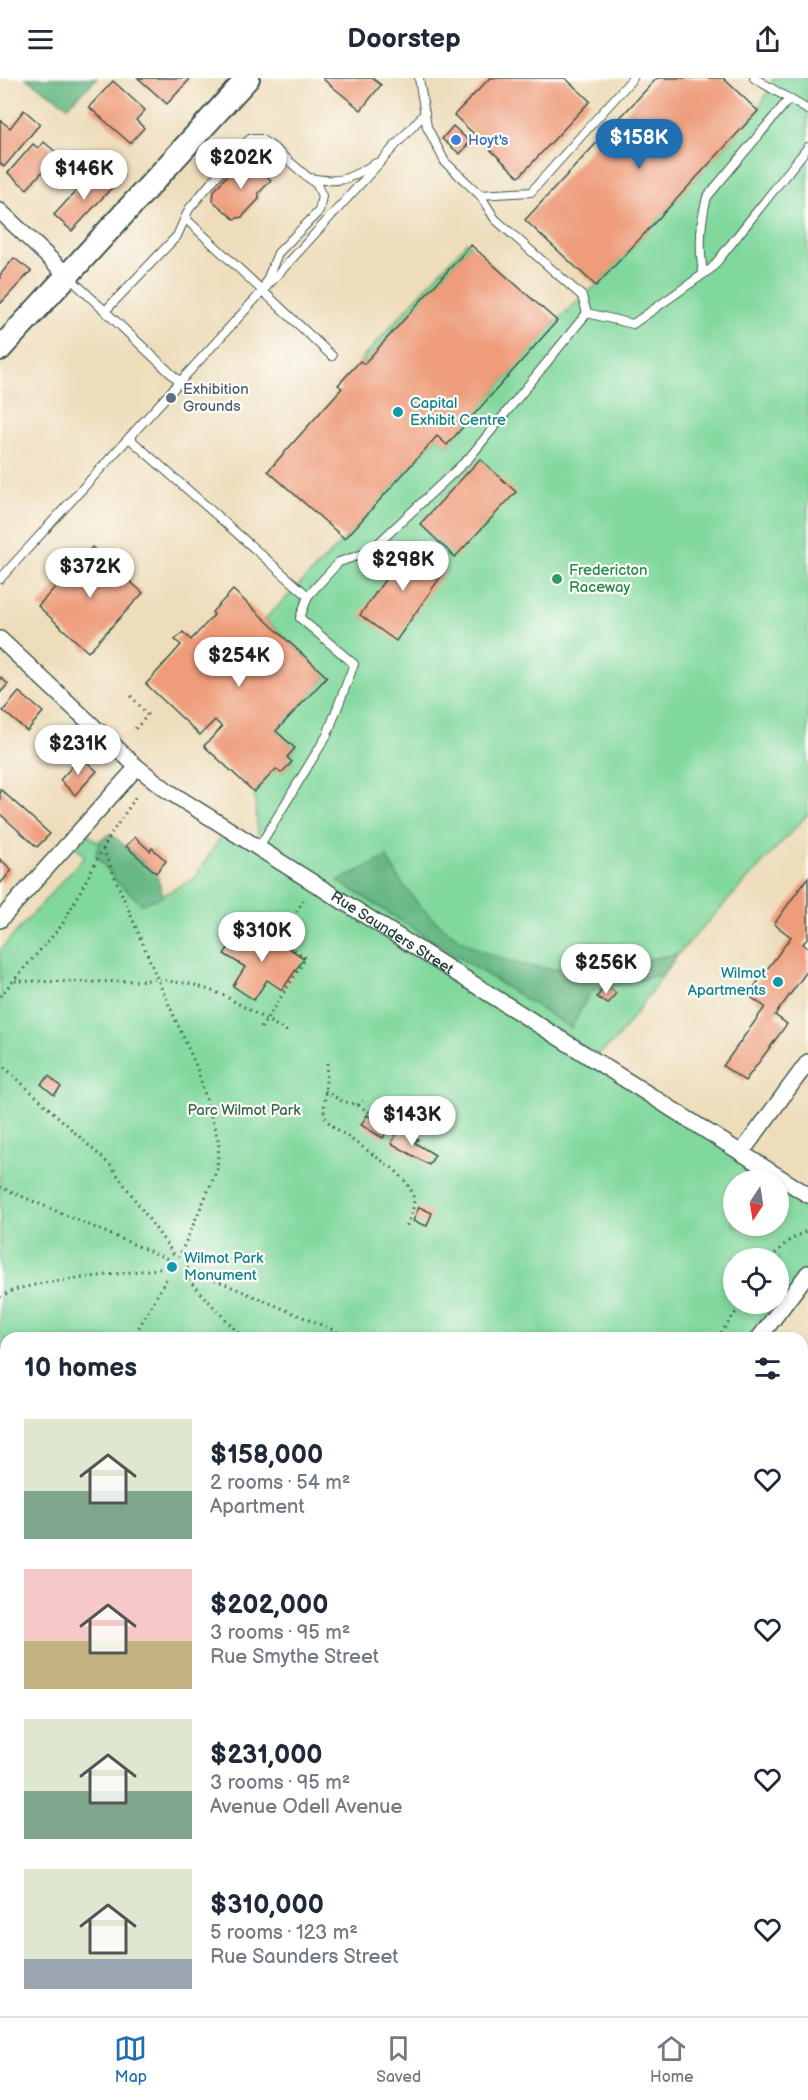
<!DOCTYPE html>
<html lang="en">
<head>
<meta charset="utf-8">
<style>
	body { margin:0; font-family:"Balsamiq Sans",sans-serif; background:#f6f6f7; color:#1f2937; height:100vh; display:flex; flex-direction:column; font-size:22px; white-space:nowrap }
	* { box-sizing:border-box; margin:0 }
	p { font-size:20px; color:#747a83 }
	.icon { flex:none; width:33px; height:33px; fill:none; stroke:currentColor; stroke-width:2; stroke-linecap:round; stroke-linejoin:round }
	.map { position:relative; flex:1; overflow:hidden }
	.panel { position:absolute; left:0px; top:1254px; width:808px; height:684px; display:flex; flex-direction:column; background:#fff; border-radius:18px 18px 0 0; box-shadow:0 3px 9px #0003 }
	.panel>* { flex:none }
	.needle { width:39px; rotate:192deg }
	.fabs { position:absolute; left:723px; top:1092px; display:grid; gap:12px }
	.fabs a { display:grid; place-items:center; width:66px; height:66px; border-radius:50%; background:#fff; box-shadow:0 3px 9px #0003; font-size:30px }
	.price { position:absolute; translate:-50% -51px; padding:0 14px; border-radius:21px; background:#fff; color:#222; font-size:20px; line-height:39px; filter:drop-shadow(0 2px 3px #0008) }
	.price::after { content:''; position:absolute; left:50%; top:36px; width:18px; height:14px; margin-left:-9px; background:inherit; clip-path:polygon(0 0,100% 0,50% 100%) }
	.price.on { background:#1f6fb2; color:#fff }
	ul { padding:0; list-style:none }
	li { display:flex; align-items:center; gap:18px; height:150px; padding:0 24px }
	li span { display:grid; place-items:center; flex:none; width:168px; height:120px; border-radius:0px; color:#555 }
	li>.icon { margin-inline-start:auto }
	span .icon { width:72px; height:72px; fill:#fffc; stroke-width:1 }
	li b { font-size:26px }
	h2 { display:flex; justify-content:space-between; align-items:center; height:72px; padding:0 24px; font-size:26px }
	header { display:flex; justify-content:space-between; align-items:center; height:78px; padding:0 24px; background:#fff; font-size:27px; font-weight:700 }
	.tab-bar { display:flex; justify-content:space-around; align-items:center; height:84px; border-top:2px solid #e0e1e3; background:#fff; font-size:16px; color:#747a83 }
	.tab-bar a { display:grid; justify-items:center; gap:3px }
	.tab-bar .on { color:#1f6fb2 }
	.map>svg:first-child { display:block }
</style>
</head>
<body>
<header><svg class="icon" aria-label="menu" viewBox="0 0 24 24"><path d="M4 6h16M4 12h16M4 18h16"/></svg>Doorstep<svg class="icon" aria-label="share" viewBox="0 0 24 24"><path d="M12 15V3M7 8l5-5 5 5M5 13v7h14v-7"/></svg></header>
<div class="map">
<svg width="808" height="1938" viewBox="0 0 808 1938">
	<rect width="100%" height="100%" fill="#fdfcf7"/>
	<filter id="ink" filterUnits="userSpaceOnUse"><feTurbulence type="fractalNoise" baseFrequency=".0167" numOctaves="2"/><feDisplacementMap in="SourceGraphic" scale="12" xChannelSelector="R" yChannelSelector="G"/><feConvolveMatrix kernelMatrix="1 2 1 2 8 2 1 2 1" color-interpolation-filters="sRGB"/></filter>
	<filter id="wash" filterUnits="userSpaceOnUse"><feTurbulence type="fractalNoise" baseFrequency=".008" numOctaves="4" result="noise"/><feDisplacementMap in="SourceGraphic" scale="24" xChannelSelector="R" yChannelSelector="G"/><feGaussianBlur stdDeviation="1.35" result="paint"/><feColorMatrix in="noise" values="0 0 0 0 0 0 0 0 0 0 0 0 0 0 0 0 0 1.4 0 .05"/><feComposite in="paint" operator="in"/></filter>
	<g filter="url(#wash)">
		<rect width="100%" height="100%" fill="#edb"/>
		<g fill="#81d89d" stroke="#508a68" stroke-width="1.5" fill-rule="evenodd">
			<path d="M 774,0 L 808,0 L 808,736 L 678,876 L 617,961 L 593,981 L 808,1117 L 808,1195 L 759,1260 L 6,1260 L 6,1932 L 642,1932 L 642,1938 L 0,1938 L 0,872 L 85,778 L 70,763 L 81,751 L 163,817 L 194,801 L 227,749 L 259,768 L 254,714 L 276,691 L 281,695 L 292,684 L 287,679 L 295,670 L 276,653 L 327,599 L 265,541 L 345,461 L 437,358 L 447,367 L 557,243 L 582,218 L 596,208 L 758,33 ZM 734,1102 L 778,1102 L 778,1148 L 734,1148 ZM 734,1180 L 778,1180 L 778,1226 L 734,1226 Z"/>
			<polygon points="467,164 471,167 364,286 360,283"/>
		</g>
		<g fill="#68b884" stroke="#447a5c" stroke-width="1.5">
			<polygon points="26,0 97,0 68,28"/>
			<polygon points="111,756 156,795 163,818 142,826 116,803 96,777 100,762"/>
			<path d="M 387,779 C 418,843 479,885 550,891 C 593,894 636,883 678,876 L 663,896 L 591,913 L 571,950 L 338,803 Z"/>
			<polygon points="0,1821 6,1821 6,1932 74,1932 87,1938 0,1938"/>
			<polygon points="290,1932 334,1932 332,1938 289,1938"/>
		</g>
		<g id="blocks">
			<g fill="#ee9c7a">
				<polygon points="138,0 187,0 189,2 167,26"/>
				<polygon points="324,0 372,0 381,7 361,32 323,1"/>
				<polygon points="490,0 565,0 590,23 519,99 454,37"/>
				<polygon points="657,0 723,0 758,33 596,208 525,142"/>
				<polygon points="113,3 145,32 136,42 144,50 130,65 89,29"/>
				<polygon points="24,32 40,46 4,89 0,85 0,42 10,50"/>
				<polygon points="453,48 470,64 460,76 442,61"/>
				<polygon points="44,64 58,76 27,111 8,95 33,66 38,70"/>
				<polygon points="247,80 271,102 259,115 259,121 242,139 234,141 213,123 214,113 229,95 236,93"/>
				<polygon points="105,94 117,104 72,153 54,137 87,101 93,106"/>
				<polygon points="471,167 557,243 447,367 437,358 345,461 268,393 342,310 338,307 360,283 364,286"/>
				<polygon points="14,180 31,193 0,226 0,197"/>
				<polygon points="480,381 516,414 455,479 420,446"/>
				<polygon points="410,466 446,491 396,563 360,537"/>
				<polygon points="92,469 143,515 88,574 38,528"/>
				<polygon points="233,512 327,599 276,653 295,670 287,679 292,684 281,695 276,691 254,714 204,668 222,649 215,642 200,657 146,606 181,567 175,562 183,554 191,562 214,537 212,534"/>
				<polygon points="0,599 8,606 0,615"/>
				<polygon points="19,614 43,634 27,653 3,633"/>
				<polygon points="81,679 97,693 75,717 60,702"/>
				<polygon points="0,711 50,756 37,769 0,736"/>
				<polygon points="135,759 150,773 152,770 166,783 156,795 126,768"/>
				<polygon points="0,781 12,792 0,806"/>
				<polygon points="808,799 808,860 803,866 808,870 808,892 775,937 787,946 745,1003 723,988 765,929 748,917 791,859 774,846"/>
				<polygon points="241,851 261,864 267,856 304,880 282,912 267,902 254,922 233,908 245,889 224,876"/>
				<polygon points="605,907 616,915 608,926 597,919"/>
				<polygon points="49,998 61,1009 54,1017 41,1006"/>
				<polygon points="367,1037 389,1050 383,1060 361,1047"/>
				<polygon points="400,1050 418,1061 415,1065 435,1077 429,1087 391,1065"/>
				<polygon points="419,1129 432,1135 427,1148 413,1143"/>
				<polygon points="808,1289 808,1322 802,1331 802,1297"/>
				<polygon points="808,1577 808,1604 802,1605 802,1578"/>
				<rect x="802" y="1689" width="6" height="18"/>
				<polygon points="6,1727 6,1786 0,1783 0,1729 4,1731"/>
			</g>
		</g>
	</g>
	<g filter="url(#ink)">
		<use href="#blocks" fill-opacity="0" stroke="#3e5548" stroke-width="1.5"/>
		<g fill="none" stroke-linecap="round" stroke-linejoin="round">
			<defs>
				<g id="lane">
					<polyline points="419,0 427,49 445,84 480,117 495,141 582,218 587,235"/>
					<polyline points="754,0 808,32"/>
					<path d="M 309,100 C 343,106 348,101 376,85"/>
					<polyline points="480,117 531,114 633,0"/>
					<polyline points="185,140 332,278"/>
					<path d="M 703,196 C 699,170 700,145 707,119 L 789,21"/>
					<polyline points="70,200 180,304"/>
					<polyline points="106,232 177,158 189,131 242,68 250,61 260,61 270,67 317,107 322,118 319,133 278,175 265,207"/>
					<polyline points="587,235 633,246 712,190 808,69"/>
					<polyline points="129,360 308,518 339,484 369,474 469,380 587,235"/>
					<polyline points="0,501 425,35"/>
					<polyline points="259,769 327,657 354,586 300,540 308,518"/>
					<polyline points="802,1770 808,1770"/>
					<polyline points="802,1855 808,1855"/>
					<polyline points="413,1932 419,1938"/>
					<polyline points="642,1932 642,1938"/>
				</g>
				<g id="street">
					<polyline points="0,133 67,197"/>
					<path id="s1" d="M 0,561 L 137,689 L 168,713 L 808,1117"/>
					<polyline points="0,842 137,689"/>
					<polyline points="741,1075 808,984"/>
					<polyline points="759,1260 808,1195"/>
				</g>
				<polyline id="secondary" points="0,271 248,0"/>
				<g id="primary">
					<polyline points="0,1484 6,1486"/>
					<polyline points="802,1645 808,1645"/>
				</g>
			</defs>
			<use href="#lane" stroke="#3e5548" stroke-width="10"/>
			<use href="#street" stroke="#3e5548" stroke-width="18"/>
			<use href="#secondary" stroke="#3e5548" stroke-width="26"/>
			<use href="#primary" stroke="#3e5548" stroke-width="27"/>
			<g stroke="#3e5548" stroke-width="3" stroke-dasharray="1.5 4.5" stroke-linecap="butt">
				<polyline points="131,618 147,636 147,638 134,652"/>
				<polyline points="103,771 158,902 197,990 219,1065 217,1091 212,1104 179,1179"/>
				<polyline points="15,903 93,904 158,902 192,906 223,917 288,954"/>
				<polyline points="0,918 62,847 111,756 134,722 135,717"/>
				<polyline points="261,950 306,880 278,861 304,822"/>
				<polyline points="0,985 111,1088 175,1178"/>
				<path d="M 327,985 L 324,1033 L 326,1041 L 331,1047 L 395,1092 C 416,1114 419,1121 406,1149"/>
				<polyline points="325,1013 342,1023 358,1027 363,1023"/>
				<polyline points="358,1027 394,1050"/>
				<polyline points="0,1109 168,1181"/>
				<polyline points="771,1180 787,1164 808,1152"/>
				<polyline points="187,1190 352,1260"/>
				<polyline points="184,1197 243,1260"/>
				<polyline points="0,1219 13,1212 43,1205 164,1190"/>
				<polyline points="133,1260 168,1198"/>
				<polyline points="717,1260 742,1226"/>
				<polyline points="0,1276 6,1279"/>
				<polyline points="0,1343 6,1346"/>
				<polyline points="0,1406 6,1406"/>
				<polyline points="0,1435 6,1438"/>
				<polyline points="0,1902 6,1904"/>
				<polyline points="74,1932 87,1938"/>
			</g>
			<use href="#lane" stroke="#fff" stroke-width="8"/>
			<use href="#street" stroke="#fff" stroke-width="15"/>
			<use href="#secondary" stroke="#fff" stroke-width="22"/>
			<use href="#primary" stroke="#fff" stroke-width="24"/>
		</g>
	</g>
	<circle fill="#3f7fe0" stroke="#fdfcf7" stroke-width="2" cx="456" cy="62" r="6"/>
	<circle fill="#5c6f8a" stroke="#fdfcf7" stroke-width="2" cx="171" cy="320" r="6"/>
	<g fill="#0f9aa8" stroke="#fdfcf7" stroke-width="2">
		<circle cx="398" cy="334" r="6"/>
		<circle cx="778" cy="904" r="6"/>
		<circle cx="172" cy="1189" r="6"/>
	</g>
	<circle fill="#2e9e5b" stroke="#fdfcf7" stroke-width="2" cx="557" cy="501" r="6"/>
	<g text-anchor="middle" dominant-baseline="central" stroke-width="4.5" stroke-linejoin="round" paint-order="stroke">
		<g font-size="15" fill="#366cbe" stroke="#fdfcf7" text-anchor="start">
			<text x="468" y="62">Hoyt's</text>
		</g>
		<g font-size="15" fill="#4e5e75" stroke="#fdfcf7" text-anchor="start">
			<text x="183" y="311">Exhibition<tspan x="183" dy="17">Grounds</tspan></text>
		</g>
		<g font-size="15" fill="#0d838f" stroke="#fdfcf7" text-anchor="start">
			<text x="410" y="325">Capital<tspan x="410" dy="17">Exhibit Centre</tspan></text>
			<text x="766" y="895" text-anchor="end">Wilmot<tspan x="766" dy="17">Apartments</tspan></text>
			<text x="184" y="1180">Wilmot Park<tspan x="184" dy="17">Monument</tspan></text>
		</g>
		<g font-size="15" fill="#27864d" stroke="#fdfcf7" text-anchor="start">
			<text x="569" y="492">Fredericton<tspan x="569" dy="17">Raceway</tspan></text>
		</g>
		<g font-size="15" fill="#1f3d34" stroke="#fdfcf7">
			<text stroke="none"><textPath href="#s1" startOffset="492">Rue Saunders Street</textPath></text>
		</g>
		<g font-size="15" fill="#38644e" stroke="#fdfcf7">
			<text x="244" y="1032">Parc Wilmot Park</text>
		</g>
	</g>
</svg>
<div class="fabs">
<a><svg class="needle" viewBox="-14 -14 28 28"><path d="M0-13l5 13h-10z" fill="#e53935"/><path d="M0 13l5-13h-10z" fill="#747a83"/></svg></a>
<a><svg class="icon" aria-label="locate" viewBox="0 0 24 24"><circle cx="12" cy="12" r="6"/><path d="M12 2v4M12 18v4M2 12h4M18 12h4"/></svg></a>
</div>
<b class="price on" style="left:639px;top:92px">$158K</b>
<b class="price" style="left:241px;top:112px">$202K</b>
<b class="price" style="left:84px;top:123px">$146K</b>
<b class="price" style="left:403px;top:514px">$298K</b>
<b class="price" style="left:90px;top:521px">$372K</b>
<b class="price" style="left:239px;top:610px">$254K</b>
<b class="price" style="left:78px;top:698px">$231K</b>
<b class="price" style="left:262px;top:885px">$310K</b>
<b class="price" style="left:606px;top:917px">$256K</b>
<b class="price" style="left:412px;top:1069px">$143K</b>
<section class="panel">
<h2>10 homes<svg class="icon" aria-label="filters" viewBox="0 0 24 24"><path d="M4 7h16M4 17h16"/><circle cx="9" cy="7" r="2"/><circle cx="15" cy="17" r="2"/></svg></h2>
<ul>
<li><span style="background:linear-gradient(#dfe7d0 60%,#7fa58c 0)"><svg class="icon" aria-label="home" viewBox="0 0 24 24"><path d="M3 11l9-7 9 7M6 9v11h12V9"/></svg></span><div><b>$158,000</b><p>2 rooms · 54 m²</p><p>Apartment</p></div><svg class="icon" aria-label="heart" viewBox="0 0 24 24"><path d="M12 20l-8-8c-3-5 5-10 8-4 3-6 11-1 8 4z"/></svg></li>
<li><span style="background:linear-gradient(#f6c9c9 60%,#c2b280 0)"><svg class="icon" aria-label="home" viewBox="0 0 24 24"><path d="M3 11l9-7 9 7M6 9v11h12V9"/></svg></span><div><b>$202,000</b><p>3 rooms · 95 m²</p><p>Rue Smythe Street</p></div><svg class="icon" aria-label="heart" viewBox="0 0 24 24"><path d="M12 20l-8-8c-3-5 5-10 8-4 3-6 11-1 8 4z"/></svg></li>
<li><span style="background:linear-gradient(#dfe7d0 60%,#7fa58c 0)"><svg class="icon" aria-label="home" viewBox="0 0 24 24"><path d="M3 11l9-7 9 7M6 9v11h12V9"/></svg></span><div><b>$231,000</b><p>3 rooms · 95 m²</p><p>Avenue Odell Avenue</p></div><svg class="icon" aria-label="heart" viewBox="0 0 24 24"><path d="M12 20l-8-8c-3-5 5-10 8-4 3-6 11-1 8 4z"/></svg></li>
<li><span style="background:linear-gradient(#dfe7d0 75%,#9aa5b1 0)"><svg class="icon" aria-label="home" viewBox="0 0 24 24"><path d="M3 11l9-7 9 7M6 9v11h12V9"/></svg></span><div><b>$310,000</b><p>5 rooms · 123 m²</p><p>Rue Saunders Street</p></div><svg class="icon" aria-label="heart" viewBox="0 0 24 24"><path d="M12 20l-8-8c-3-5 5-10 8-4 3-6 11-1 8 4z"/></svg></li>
</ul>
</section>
</div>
<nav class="tab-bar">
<a class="on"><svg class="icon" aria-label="map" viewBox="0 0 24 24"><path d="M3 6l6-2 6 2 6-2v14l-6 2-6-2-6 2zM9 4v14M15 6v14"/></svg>Map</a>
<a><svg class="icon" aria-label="saved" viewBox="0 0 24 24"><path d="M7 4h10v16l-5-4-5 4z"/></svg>Saved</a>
<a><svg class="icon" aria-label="home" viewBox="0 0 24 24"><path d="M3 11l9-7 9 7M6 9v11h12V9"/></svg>Home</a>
</nav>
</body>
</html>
